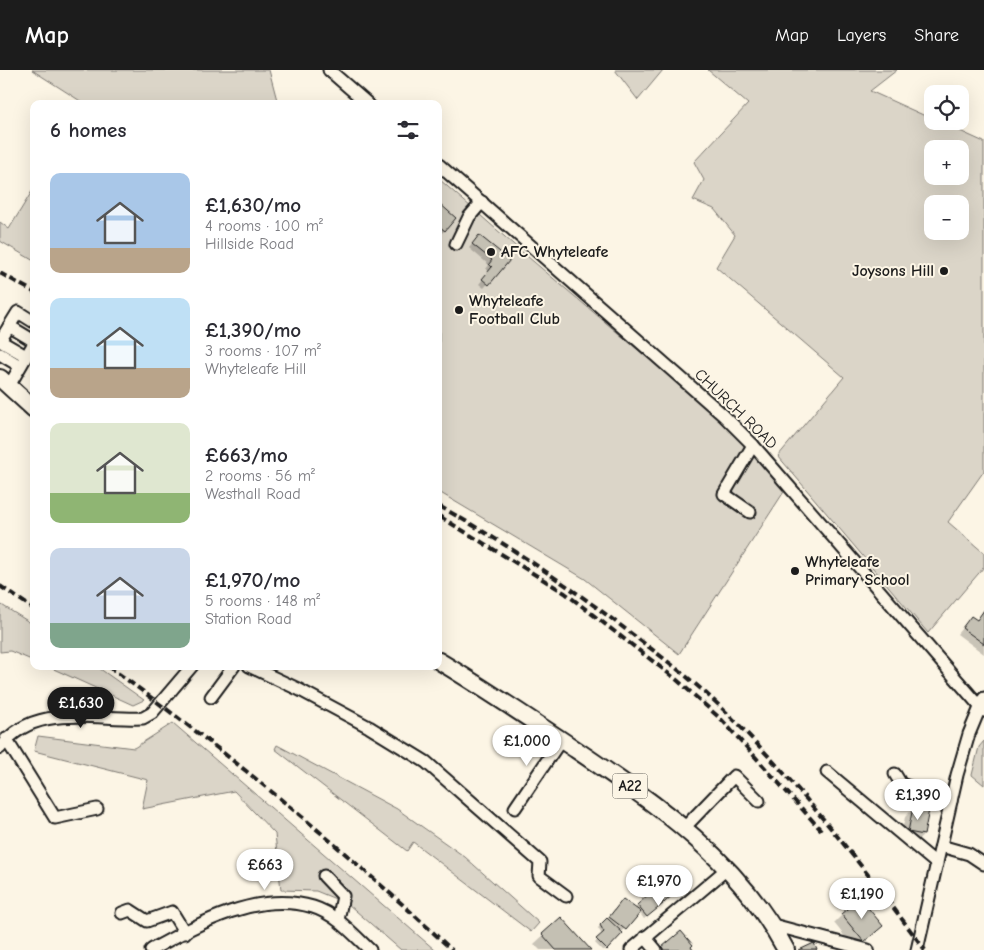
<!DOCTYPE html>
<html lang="en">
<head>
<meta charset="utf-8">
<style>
	body { margin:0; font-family:"Comic Neue",sans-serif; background:#f7f7f7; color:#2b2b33; height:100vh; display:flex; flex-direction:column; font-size:19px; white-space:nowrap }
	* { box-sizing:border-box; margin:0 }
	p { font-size:16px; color:#7c7c81 }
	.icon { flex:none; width:28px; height:28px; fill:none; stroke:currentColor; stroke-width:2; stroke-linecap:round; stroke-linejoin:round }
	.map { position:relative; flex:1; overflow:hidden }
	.side { position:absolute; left:30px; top:30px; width:412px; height:570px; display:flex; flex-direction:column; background:#fff; border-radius:10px; box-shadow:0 5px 20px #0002 }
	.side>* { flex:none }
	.buttons { position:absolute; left:924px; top:15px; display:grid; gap:10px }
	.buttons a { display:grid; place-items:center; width:45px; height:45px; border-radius:10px; background:#fff; box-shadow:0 5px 20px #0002; font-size:25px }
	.price { position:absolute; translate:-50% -42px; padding:0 11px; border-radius:18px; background:#fff; color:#222; font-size:16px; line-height:32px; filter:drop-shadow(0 1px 2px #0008) }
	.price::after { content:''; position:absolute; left:50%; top:30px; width:15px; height:11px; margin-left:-8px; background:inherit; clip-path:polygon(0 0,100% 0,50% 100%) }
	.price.active { background:#1c1c1c; color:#fff }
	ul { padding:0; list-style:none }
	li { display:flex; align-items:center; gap:15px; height:125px; padding:0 20px }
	li span { display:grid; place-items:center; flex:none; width:140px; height:100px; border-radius:10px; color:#555 }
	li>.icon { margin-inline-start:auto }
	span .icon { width:60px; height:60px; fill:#fffc; stroke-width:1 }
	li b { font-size:21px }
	h2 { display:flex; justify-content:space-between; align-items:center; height:60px; padding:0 20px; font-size:21px }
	header { display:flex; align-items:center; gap:30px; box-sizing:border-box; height:70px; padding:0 25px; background:#1c1c1c; color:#fff }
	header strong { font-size:24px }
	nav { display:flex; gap:28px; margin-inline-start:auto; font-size:18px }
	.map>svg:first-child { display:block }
</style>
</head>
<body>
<header>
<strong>Map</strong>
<nav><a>Map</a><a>Layers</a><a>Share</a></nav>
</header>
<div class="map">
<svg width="984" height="880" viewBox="0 0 984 880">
	<rect width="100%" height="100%" fill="#fcf5e5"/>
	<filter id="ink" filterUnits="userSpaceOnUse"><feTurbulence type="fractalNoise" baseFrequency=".02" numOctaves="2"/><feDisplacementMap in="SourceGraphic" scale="10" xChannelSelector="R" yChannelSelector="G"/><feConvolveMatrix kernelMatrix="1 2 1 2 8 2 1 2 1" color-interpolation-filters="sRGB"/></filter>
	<g filter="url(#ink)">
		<g fill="#dbd5c8" stroke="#7c7872" fill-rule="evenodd">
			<polygon points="32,0 269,0 278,34 85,34"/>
			<polygon points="615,0 663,0 638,30"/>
			<path d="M 708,0 L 897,0 L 870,21 L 932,49 L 932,51 L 938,51 L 984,72 L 984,401 L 948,452 L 984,483 L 984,497 L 928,563 L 778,386 L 844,307 L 716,197 L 735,165 L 714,139 L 693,130 L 704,110 L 694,92 L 748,34 ZM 932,79 L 960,79 L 960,106 L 932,106 ZM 932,134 L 960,134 L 960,161 L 932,161 Z"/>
			<polygon points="439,109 521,181 702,334 787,417 679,584 585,509 439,422"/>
			<polygon points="34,118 34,191 0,171 0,152 9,159"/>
			<polygon points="0,534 34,555 34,591 10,581 0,582"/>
			<polygon points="47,596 96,596 144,630 133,635"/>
			<polygon points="173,653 435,880 401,880 348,834 316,821 281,820 275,764 234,721 142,739 148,710 34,681 38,666 134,678"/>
			<polygon points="984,671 984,715 972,705 979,677"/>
			<polygon points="277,675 397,739 465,787 539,853 531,862 413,772 407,781 275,679"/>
		</g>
		<g fill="#0003">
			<polygon points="439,135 455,148 442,163 439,160"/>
			<polygon points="475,171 508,191 484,218 479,214 489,202 486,199 489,195 469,178"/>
			<polygon points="984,540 984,584 957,564 971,547 976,551"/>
			<polygon points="914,738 923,765 914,773 900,770 905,747"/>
			<polygon points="665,801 679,818 644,849 639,842 605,880 602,880 595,873 602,865 598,858 621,833 634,839 651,823 647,817"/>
			<polygon points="842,845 873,865 855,879 834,853"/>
			<polygon points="561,849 590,880 540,880 534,874"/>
		</g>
		<g fill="#c4c0b3" stroke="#1c1c1c">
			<polygon points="439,133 456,148 445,161 439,156"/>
			<polygon points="479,165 510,190 489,215 482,209 492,197 489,194 492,190 472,174"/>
			<polygon points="984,540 984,574 962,558 971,546 977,550"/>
			<polygon points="913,737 929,740 924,765 908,762"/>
			<polygon points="665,799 680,818 664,833 648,814"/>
			<polygon points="652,821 663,834 647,847 637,835"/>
			<polygon points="860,828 883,856 864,872 841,844"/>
			<polygon points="623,829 641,842 626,860 609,847"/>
			<polygon points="561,847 591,880 556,880 542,864"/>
			<polygon points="607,848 623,863 607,880 596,869 604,862 600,855"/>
			<polygon points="681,861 693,875 691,877 693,880 664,880 662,877"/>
			<polygon points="814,873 817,880 799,880"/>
		</g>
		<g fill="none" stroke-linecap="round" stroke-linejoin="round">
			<defs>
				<g id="minor">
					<polyline points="329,0 368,34"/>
					<polyline points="439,95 723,345 753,375 984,641"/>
					<polyline points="456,174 469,147 482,132"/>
					<polyline points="9,256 34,271"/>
					<polyline points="0,284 20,296"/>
					<polyline points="26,286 0,271 18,242 34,252"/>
					<polyline points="9,316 34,273"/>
					<polyline points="750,442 724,424 753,375"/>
					<polyline points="249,596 298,619 369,657 426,692 540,792 539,806 566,826"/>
					<polyline points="211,627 234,596"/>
					<polyline points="6,669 55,748 97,739"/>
					<path d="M 0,678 C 33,632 95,650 143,648 L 152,643 L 192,596"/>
					<polyline points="827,702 937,794"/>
					<polyline points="895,704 901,714 951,731"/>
					<polyline points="515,738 561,670"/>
					<polyline points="685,757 734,706 759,731"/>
					<polyline points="941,776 969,784 984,794"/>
					<polyline points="324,806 343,826 338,850"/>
					<polyline points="122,843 130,840 147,851 172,842 185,863"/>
					<polyline points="773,855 868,880"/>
					<polyline points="645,867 656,880"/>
					<path d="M 151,880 C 198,854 257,820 313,837 C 336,844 353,864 370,880"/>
					<polyline points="631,880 728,798"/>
					<polyline points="917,880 957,705 969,664 984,628"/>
				</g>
				<g id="highway">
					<polyline points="0,308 34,339"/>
					<path d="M 439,591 C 484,618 528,648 572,677 C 656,734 737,788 786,880"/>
				</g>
			</defs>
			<use href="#minor" stroke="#1c1c1c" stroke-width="15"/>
			<use href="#highway" stroke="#1c1c1c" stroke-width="20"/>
			<use href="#minor" stroke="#fcf5e5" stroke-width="11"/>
			<use href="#highway" stroke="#fcf5e5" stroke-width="16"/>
			<g stroke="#1c1c1c" stroke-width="4" stroke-dasharray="8 4" stroke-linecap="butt">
				<polyline points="0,203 34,222"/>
				<path d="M 439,436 C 508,474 574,519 637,568 C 669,592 701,617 729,645 C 801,717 865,799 925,880"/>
				<polyline points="439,446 565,523 677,610 722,650 821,760"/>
				<polyline points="0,516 34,539"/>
				<path d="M 108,596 C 229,683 343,778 452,880"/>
			</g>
		</g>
	</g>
	<g fill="#1c1c1c" stroke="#fcf5e5" stroke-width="2">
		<circle cx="491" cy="182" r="5"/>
		<circle cx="944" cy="201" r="5"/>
		<circle cx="459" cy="240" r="5"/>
		<circle cx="795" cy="501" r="5"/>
	</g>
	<g text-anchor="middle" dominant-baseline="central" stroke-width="4" stroke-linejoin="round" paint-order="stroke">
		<rect fill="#fcf5e5" stroke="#5f5d58" stroke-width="1" x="612.5" y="703.5" width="35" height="25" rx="4"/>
		<g font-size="15" font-weight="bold" fill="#1c1c1c">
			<text x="630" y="716">A22</text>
		</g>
		<g font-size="16" font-weight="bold" fill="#1c1c1c" stroke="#fcf5e5" text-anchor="start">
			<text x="501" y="182">AFC Whyteleafe</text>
			<text x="934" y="201" text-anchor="end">Joysons Hill</text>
			<text x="469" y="231">Whyteleafe<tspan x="469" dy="18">Football Club</tspan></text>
			<text x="805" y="492">Whyteleafe<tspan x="805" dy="18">Primary School</tspan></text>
		</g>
		<g font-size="16" fill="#1c1c1c" stroke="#fcf5e5">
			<text transform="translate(736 339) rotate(44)">CHURCH ROAD</text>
		</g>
	</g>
</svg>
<div class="buttons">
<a><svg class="icon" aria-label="locate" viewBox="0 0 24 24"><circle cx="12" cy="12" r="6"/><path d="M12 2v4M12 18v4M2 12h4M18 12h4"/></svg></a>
<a>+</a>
<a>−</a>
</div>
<b class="price active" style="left:81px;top:659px">£1,630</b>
<b class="price" style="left:527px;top:697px">£1,000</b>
<b class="price" style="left:918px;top:751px">£1,390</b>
<b class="price" style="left:265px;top:821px">£663</b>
<b class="price" style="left:659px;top:837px">£1,970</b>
<b class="price" style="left:862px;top:850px">£1,190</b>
<section class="side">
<h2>6 homes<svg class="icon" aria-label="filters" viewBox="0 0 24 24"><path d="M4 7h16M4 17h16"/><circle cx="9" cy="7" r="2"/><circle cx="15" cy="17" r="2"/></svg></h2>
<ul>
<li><span style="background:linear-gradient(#a9c7e8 75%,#b9a48a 0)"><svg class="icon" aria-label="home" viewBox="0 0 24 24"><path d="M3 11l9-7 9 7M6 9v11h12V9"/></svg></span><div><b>£1,630/mo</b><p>4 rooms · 100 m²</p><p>Hillside Road</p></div></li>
<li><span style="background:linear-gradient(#bfe0f5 70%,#b9a48a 0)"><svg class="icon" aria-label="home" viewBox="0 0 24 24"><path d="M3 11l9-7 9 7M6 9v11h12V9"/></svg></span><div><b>£1,390/mo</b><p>3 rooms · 107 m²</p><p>Whyteleafe Hill</p></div></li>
<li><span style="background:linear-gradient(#dfe7d0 70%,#8fb573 0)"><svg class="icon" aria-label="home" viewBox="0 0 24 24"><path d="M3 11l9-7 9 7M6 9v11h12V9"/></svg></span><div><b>£663/mo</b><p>2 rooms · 56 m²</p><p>Westhall Road</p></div></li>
<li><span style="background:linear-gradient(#c9d6e8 75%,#7fa58c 0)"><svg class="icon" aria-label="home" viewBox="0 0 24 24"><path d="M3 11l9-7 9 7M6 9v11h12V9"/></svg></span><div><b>£1,970/mo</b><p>5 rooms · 148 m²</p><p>Station Road</p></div></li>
</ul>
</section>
</div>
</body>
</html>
